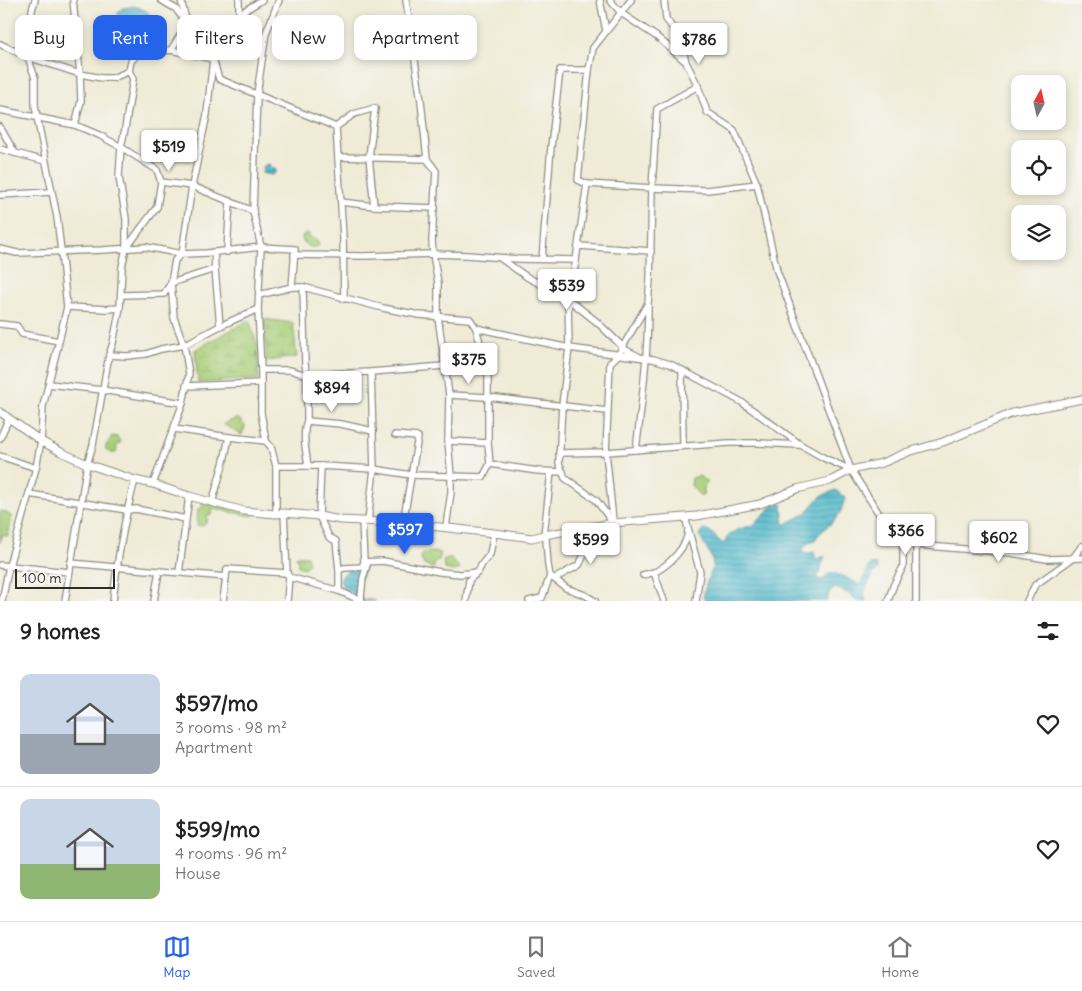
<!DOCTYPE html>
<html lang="en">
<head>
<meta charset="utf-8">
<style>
	body { margin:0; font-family:Delius,sans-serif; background:#f6f6f6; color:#222; height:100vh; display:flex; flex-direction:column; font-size:19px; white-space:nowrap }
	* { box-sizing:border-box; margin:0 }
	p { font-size:16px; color:#767676 }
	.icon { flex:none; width:28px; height:28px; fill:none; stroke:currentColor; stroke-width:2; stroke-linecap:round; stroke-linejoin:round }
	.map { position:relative; height:601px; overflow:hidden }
	.side { display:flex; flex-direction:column; background:#fff; flex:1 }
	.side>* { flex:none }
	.top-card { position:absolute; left:15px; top:15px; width:500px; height:45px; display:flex; gap:10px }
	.needle { width:32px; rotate:8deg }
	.tools { position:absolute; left:1011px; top:75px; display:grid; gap:10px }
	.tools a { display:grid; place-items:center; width:55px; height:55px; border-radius:10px; background:#fff; box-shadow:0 2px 8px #0003; font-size:25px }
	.scale { position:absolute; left:15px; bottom:12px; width:100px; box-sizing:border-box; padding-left:5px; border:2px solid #2b2b2b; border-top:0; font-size:14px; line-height:18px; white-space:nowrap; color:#2b2b2b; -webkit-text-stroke:4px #f6f6f2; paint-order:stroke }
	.price { position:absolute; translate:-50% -42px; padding:0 11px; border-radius:5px; background:#fff; color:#222; font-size:16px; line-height:32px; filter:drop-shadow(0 1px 2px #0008) }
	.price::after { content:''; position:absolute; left:50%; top:30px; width:15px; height:11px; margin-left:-8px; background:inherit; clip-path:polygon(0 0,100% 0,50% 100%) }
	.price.current { background:#2563eb; color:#fff }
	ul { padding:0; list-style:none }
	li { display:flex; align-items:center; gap:15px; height:125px; padding:0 20px }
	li+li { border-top:1px solid #e0e0e0 }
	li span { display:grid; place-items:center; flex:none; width:140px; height:100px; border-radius:10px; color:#555 }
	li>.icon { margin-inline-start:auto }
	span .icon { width:60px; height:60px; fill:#fffc; stroke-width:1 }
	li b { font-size:21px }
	h2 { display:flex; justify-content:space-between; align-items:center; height:60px; padding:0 20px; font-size:21px }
	.tag { padding:0 18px; border-radius:10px; background:#fff; box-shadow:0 2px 8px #0003; font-size:18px; line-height:45px }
	.tag.current { background:#2563eb; color:#fff }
	.tabs { display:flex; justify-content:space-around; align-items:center; height:70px; border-top:1px solid #e0e0e0; background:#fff; font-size:14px; color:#767676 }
	.tabs a { display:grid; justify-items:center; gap:2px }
	.tabs .current { color:#2563eb }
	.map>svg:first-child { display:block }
</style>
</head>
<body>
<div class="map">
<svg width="1082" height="601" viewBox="0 0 1082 601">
	<defs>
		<pattern id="wetland-marsh" width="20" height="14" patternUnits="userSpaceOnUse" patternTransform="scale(1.25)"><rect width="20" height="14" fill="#a9cf79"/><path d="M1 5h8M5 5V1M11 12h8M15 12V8" fill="none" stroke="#92b269"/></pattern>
		<pattern id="water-rules" width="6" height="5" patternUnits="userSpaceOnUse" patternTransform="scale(1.25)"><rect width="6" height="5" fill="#4db7ca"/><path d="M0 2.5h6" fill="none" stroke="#4095a4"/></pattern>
	</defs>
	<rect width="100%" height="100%" fill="#f6f6f2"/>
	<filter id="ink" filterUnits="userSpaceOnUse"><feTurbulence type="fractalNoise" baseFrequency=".02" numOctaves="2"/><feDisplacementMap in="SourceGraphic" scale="10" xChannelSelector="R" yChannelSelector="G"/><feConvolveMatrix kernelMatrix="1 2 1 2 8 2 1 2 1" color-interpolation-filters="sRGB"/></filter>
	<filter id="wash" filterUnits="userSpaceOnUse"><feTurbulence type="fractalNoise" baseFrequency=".0096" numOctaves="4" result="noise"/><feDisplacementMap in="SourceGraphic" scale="20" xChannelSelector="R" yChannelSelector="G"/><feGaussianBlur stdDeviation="1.12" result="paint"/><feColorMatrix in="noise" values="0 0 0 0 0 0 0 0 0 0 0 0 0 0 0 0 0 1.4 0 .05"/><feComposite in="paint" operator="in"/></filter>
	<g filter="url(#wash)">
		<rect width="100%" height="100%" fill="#efebd6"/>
		<g fill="#a9cf79" stroke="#6a7d52">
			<polygon points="238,418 245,426 242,435 223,424"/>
			<polygon points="112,436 117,437 121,442 117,446 116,453 111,453 106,450 106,446"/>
			<polygon points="699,476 708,483 704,487 703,495 701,497 691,485 692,478"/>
			<polygon points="202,502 210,502 258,511 252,516 221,510 213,509 211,515 207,516 207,522 203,526 197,525 198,509 204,507 202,505"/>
			<polygon points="0,511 5,512 12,517 8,536 2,535 0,543"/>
			<polygon points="433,552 441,553 439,560 434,563 434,568 424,565 421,559 422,553"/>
			<polygon points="450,558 461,569 454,571 445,569 443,561"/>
		</g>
		<g fill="url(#wetland-marsh)" stroke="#6a7d52">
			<path d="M 307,233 L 309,234 L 308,236 L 318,241 L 319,246 C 311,249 302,246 302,236 Z"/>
			<polygon points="264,319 293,323 297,357 267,361"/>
			<polygon points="249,320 257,344 259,379 198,383 195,350"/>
			<polygon points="296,556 307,556 309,563 304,568 298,566 298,561"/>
		</g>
		<g fill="url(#water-rules)" stroke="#3c717a">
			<path d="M 133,6 L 138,7 L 148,12 L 151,21 L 144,26 L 150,43 L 138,48 L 118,40 L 120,36 L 127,35 C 130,25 123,20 117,13 L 123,8 Z"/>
			<polygon points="269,164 271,167 275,168 276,171 273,175 265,174 262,173 263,167 265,165"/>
			<polygon points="836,490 845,498 841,511 835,520 819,534 815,540 805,545 802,554 814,552 816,559 825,556 817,579 823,580 830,572 843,576 860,585 870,565 876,564 878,570 873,574 864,593 866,601 858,601 848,593 835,588 829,593 827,601 706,601 703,597 706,584 713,567 712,559 699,535 702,530 710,531 722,543 726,543 726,538 736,530 753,525 774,504 782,504 784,525 806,513 821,496"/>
			<path d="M 366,565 L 361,579 L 359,580 C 359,586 358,593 361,599 L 376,601 L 358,601 L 350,591 L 343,588 L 340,580 C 347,567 353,568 366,565 Z"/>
		</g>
	</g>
	<g filter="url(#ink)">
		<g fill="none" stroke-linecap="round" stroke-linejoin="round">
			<defs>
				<g id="minor">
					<polyline points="73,0 80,74 81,101 75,125"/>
					<polyline points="161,0 176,9 213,59"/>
					<polyline points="406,0 421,101 427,159 436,171 432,241 433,254 438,283 438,317 449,395 448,441 451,476 451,492 446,527"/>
					<polyline points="600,0 606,31"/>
					<polyline points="610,0 621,13 657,37 685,61"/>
					<polyline points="664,0 666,19 680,38 686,62 698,86 707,112 734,130 757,184 777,271 851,470 881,517 903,544 903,567 894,584 888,601"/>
					<polyline points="239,14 239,0"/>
					<polyline points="0,44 28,57 80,74 102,78 113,78 129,71 131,61 139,53 171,50 213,59 219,79 336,127"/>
					<polyline points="171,50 187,24 181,0"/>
					<polyline points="0,110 75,125 99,135 121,147 157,170 161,182"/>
					<polyline points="0,127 15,153"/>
					<polyline points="336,127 343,237 344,299"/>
					<polyline points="336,127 354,114 375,108 369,157 374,206"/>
					<polyline points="0,149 45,161"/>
					<polyline points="338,157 427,159"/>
					<polyline points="587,184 652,188 707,190 757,184"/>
					<polyline points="0,195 51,192"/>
					<polyline points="341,202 374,206 435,208"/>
					<polyline points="579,246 651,251"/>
					<polyline points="127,247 157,207 161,182 192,186 253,211"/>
					<polyline points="0,249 17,253 103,250 146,247 182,254 207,253 261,247 295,249 292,287"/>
					<polyline points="214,252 215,269 220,326"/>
					<polyline points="227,252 230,201"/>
					<polyline points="294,255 364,256 433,254 467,255 518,259 576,260"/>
					<polyline points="500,258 527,277 568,299 597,322 626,350 638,356"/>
					<polyline points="542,259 551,147 560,70 589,70"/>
					<polyline points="303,287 305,364 307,378 307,421"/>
					<polyline points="122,295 164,294 171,283 215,269"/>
					<polyline points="259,295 292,287 303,287 383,308 419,315 470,319 476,328 569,348 653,359 670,364 740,401 801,445 824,458 851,470"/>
					<polyline points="67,307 106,309 120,308"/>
					<polyline points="0,324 17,326 22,334 59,341"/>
					<polyline points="109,355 127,356 146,354 161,349 184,345 220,326 258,309"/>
					<polyline points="261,370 290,370 306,375 371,372 444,366"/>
					<polyline points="682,370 683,446"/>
					<polyline points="49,384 102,390 183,403"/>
					<polyline points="186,386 261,383"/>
					<polyline points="449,395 488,397 607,411"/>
					<polyline points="174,429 229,437 266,441"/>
					<polyline points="395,435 418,437 403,523"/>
					<polyline points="0,438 9,418"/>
					<polyline points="448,441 488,443"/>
					<path d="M 636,450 C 642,402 648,354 648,305"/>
					<polyline points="559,453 606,452 729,443 758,443 799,445"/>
					<polyline points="0,456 36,468"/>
					<polyline points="490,464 538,471 563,472"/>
					<polyline points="276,466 321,466 374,469 411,475 483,477 490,464 488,443 488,373 476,328"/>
					<path d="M 308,466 C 306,452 302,434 307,421 L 341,424 L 373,431"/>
					<polyline points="321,466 319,516 329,537 336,541 339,570 339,591"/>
					<polyline points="153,484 183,403 189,374 184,345 174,318 171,283 175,260 182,254 192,186 207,114 213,59 239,14 262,0"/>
					<polyline points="29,494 127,510 136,509 186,519"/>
					<polyline points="212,503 224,461 229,437"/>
					<polyline points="284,513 287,573 289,577 287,601"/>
					<polyline points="276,514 276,466 271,447 266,441 261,413 261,370 258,309 261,247 253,211 257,94 266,33 279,0"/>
					<polyline points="685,517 700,572 696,601"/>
					<polyline points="362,521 364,562 367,565 363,578 361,598 362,601"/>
					<polyline points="368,521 374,469 371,372"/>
					<polyline points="613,521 606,452 610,363 618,355 648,303 650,280 652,188 657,109 698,86"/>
					<polyline points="613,523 596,500 565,478 559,463 562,405 569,348 568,299 572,284 576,260 587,184 578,180 589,70 593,48 631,0"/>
					<polyline points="891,525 916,545 916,601"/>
					<polyline points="916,545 1011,553 1047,559 1082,558"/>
					<polyline points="70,563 226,577"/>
					<polyline points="0,565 69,572"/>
					<polyline points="339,570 344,568 362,567 364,562 383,561 440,572 461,574 478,572"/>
					<polyline points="654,572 664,601"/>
					<polyline points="179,573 189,496"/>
					<path d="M 643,575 C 647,574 651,573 655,572 C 669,565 688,546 688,530"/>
					<polyline points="289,577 339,591 362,601"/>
					<polyline points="552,577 566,588 585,595 595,601"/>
					<polyline points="554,579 579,565 585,553 578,546 575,530"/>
					<polyline points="2,601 9,566 36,468 41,441 43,406 59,341 67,307 61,251 57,217 37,117 35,105 35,78 28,57 32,10 35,0"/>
					<polyline points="65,601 87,464 93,445 109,355 113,343 120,308 122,267 126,248 126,219 119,177 121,147 125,129 133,79 129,71"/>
					<path d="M 113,601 C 117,560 124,520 135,480"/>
					<polyline points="154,601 159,571"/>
					<polyline points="223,601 227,569 287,573"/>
					<polyline points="466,601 469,580 478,572 482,564 490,554 494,533"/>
					<polyline points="529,601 542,598 550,576 548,565 546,539 544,535 551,472"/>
					<polyline points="1027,601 1035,585 1073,558 1082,546"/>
				</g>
				<polyline id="tertiary" points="0,412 41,441 61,452 87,464 135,480 153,484 189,496 244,511 276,514 284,513 319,516 341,520 403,523 494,533 532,538 544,535 613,523 697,516 760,504 797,489 830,481 851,470 882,463 908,452 943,442 1013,413 1082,399"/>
			</defs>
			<use href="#minor" stroke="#8d8b80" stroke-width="8"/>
			<use href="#tertiary" stroke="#8d8b80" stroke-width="9"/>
			<use href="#minor" stroke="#fff" stroke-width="5.5"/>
			<use href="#tertiary" stroke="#fff" stroke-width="7"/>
		</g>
	</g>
</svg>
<div class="tools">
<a><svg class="needle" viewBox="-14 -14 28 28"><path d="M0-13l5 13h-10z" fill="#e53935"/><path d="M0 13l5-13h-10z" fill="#767676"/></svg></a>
<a><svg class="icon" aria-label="locate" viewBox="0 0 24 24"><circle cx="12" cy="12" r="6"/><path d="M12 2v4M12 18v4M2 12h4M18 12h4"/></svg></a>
<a><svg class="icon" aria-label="layers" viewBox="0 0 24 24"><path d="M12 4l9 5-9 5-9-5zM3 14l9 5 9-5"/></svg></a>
</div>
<div class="scale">100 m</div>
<b class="price" style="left:699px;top:65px">$786</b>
<b class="price" style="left:169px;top:172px">$519</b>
<b class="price" style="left:567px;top:311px">$539</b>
<b class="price" style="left:469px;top:385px">$375</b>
<b class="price" style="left:332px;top:413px">$894</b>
<b class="price current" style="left:405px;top:555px">$597</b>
<b class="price" style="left:906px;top:556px">$366</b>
<b class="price" style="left:999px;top:563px">$602</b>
<b class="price" style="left:591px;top:565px">$599</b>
<div class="top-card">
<a class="tag">Buy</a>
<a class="tag current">Rent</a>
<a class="tag">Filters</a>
<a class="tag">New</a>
<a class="tag">Apartment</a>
</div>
</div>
<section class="side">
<h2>9 homes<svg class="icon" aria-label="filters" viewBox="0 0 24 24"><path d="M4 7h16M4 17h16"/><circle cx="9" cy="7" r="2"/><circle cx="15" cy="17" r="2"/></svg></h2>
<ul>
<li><span style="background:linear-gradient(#c9d6e8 60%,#9aa5b1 0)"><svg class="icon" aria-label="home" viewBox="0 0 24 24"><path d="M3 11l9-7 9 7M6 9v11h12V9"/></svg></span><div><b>$597/mo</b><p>3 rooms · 98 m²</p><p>Apartment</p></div><svg class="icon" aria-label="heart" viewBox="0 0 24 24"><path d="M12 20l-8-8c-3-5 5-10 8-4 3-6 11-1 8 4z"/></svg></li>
<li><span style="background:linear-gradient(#c9d6e8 65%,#8fb573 0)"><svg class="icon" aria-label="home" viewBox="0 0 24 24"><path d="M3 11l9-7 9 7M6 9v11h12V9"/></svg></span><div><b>$599/mo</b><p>4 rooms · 96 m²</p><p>House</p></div><svg class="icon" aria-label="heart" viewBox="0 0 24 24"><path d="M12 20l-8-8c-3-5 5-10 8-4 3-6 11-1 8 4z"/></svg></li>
</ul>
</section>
<nav class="tabs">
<a class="current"><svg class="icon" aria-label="map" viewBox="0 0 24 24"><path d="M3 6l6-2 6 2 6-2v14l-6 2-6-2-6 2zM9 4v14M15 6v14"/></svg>Map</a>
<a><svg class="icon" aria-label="saved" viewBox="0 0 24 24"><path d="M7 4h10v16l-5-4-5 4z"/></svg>Saved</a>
<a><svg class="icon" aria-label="home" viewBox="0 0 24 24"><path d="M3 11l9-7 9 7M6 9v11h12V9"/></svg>Home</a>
</nav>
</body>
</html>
